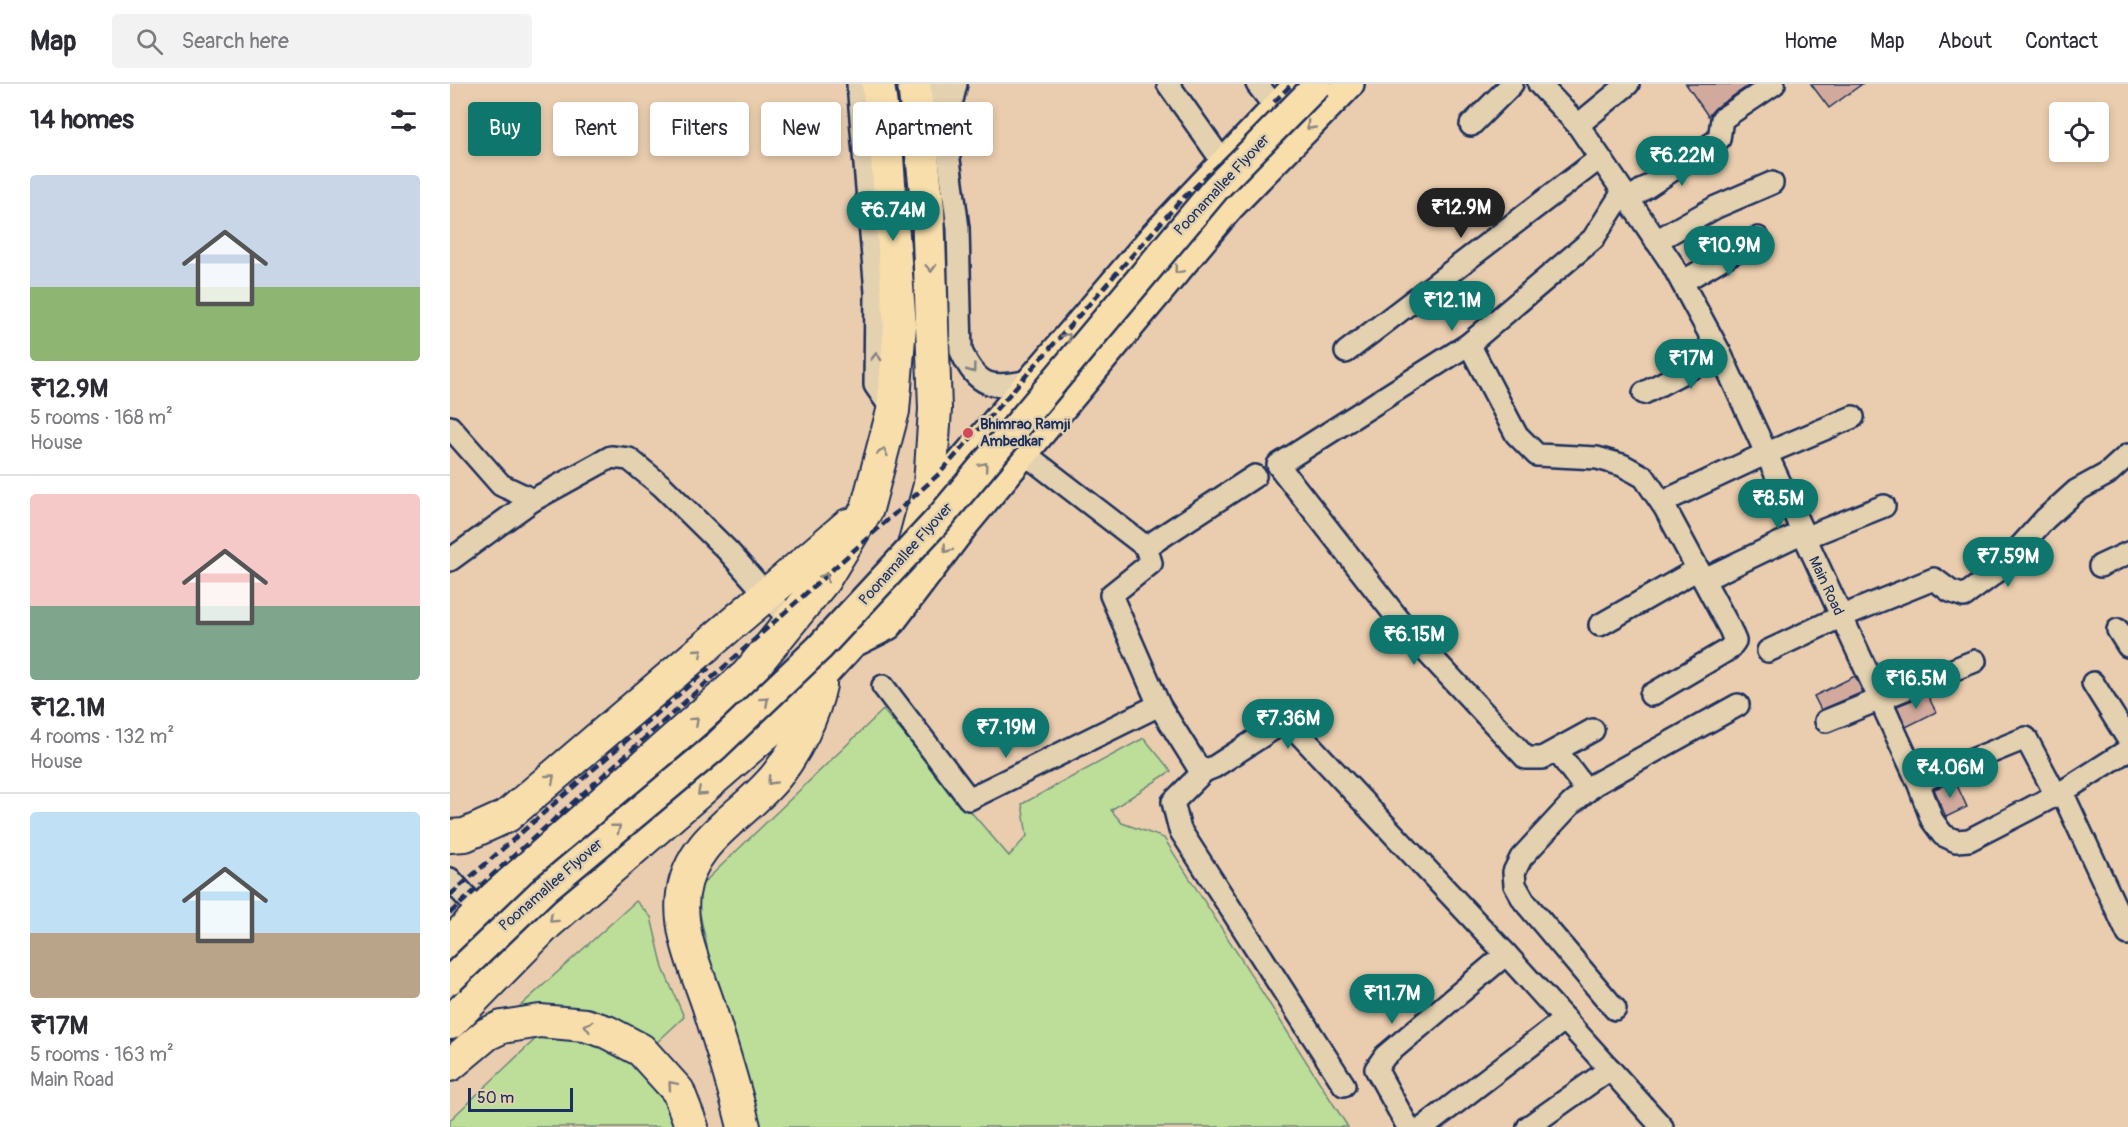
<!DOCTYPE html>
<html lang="en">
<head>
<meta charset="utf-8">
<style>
	body { margin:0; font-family:Pangolin,sans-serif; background:#f2f2f3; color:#2b2b33; height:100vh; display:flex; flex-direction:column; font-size:22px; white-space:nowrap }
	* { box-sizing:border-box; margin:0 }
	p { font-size:20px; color:#7c7c81 }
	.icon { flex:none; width:33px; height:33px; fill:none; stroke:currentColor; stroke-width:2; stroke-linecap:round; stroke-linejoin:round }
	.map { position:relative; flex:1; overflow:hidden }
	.panel { display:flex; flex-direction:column; background:#fff; width:450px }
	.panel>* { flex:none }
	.banner { position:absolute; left:18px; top:18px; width:570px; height:54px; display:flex; gap:12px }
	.buttons { position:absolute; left:1599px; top:18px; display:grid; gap:12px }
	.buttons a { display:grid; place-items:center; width:60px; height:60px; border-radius:6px; background:#fff; box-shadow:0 3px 9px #0003; font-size:30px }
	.scale { position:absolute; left:18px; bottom:15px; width:105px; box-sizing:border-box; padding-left:6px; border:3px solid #1b2f5e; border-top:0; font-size:16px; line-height:21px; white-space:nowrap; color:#1b2f5e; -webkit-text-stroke:4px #e3d1af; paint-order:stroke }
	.price { position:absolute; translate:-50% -51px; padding:0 14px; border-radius:21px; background:#0f766e; color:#fff; font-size:20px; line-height:39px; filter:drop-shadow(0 2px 3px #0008) }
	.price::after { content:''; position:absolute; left:50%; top:36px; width:18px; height:14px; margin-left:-9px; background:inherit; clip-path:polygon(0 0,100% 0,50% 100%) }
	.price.current { background:#222; color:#fff }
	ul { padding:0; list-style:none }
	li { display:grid; align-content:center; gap:12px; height:318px; padding:0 30px }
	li+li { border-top:2px solid #e1e1e2 }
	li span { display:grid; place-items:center; height:186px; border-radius:6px; color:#555 }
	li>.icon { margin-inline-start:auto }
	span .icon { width:108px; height:108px; fill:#fffc; stroke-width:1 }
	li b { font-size:26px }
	h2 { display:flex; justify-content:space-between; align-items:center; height:72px; padding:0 30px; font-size:26px }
	.pill { padding:0 21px; border-radius:6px; background:#fff; box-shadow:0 3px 9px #0003; font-size:21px; line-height:54px }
	.pill.current { background:#0f766e; color:#fff }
	header { display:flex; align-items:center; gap:36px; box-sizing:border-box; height:84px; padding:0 30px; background:#fff; border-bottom:2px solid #e1e1e2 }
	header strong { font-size:28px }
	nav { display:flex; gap:33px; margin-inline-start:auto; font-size:21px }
	.search { width:420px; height:54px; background:#f2f2f3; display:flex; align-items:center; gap:15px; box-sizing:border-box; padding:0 21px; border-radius:6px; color:#7c7c81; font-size:22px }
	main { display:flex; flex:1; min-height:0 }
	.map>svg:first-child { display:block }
</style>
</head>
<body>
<header>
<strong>Map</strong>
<div class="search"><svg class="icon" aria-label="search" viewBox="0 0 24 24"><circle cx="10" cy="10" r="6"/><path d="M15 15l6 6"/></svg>Search here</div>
<nav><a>Home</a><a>Map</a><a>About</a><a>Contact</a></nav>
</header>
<main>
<section class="panel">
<h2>14 homes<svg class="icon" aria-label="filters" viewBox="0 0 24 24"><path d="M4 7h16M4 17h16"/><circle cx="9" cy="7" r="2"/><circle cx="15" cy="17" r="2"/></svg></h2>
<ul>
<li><span style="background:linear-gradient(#c9d6e8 60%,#8fb573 0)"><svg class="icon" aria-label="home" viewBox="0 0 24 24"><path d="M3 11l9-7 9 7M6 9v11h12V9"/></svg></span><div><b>₹12.9M</b><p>5 rooms · 168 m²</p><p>House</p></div></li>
<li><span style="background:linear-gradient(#f6c9c9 60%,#7fa58c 0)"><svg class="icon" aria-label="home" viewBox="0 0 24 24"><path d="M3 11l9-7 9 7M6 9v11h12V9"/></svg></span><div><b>₹12.1M</b><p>4 rooms · 132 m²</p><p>House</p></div></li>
<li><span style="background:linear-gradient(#bfe0f5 65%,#b9a48a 0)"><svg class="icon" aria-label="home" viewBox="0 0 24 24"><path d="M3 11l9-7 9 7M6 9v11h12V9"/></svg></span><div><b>₹17M</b><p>5 rooms · 163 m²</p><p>Main Road</p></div></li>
</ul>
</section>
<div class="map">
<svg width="1678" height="1043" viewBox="0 0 1678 1043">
	<rect width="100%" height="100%" fill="#eacdae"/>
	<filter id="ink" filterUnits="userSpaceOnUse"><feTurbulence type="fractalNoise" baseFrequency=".0167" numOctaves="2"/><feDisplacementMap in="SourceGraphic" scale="12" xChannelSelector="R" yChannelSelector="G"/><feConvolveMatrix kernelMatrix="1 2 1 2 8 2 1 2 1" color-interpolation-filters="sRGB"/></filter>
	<g filter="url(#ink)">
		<g fill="#bcde98" stroke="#6c867b" stroke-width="1.5">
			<polygon points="433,626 559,772 577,752 572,720 694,654 721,687 661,726 672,739 714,754 898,1043 303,1043 271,928 245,807"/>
			<polygon points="186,817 201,833 213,884 234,933 204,961 106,924 67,925"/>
			<polygon points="96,945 126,948 184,978 221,1017 229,1043 0,1043 0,1036"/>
		</g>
		<g fill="#d2aa9d" stroke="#1b2f5e" stroke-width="1.5">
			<polygon points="1236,0 1301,0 1265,24 1258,32"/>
			<polygon points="1361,0 1412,0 1379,24"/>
			<polygon points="1405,592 1413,608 1371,626 1364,612"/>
			<polygon points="1477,610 1486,628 1456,643 1447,622"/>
			<polygon points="1505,697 1517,723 1496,733 1484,705"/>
		</g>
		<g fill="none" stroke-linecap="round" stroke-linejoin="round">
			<defs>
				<g id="minor">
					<polyline points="408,0 426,208 425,301 443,327"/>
					<path d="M 489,0 L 508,144 L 511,267 C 528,304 542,305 579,297"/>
					<polyline points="718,0 773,78"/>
					<polyline points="807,0 825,23"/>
					<polyline points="1089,0 1128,41 1222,180 1270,269 1468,698 1482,736 1493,751 1506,757 1519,756 1612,708 1678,666"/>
					<polyline points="497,37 506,0"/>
					<polyline points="1021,41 1062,0"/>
					<polyline points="1128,41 1178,0"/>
					<polyline points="1179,115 1269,55 1272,35 1324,0"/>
					<polyline points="1206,157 1266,123 1322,99"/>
					<polyline points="1232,198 1308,154"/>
					<polyline points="1019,260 1066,350 1087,371 1147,374 1172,381 1194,393 1215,424 1280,545 1285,557 1279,565 1201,611"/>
					<polyline points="896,268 1150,74"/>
					<polyline points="1194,309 1270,269"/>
					<polyline points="0,343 51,401 83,416 161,373 179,375 212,402 278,467 342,539"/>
					<polyline points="574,369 696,463 701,479 661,511 709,621 748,683 754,687 764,683 826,643 836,640 843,643 1056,870 1212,1043"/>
					<polyline points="1223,413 1315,370 1403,333"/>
					<polyline points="1354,454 1434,422"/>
					<polyline points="696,463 805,392"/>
					<polyline points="0,476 83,416"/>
					<polyline points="1650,482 1678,469"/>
					<polyline points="1263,491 1351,449"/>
					<polyline points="1150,541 1248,485"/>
					<polyline points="1668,546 1678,562"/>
					<polyline points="1318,567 1390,533 1484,495 1500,507 1514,512 1549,486 1595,435 1626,407 1657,390 1678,371"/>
					<polyline points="1643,599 1678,655"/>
					<polyline points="433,602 519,715 709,621"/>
					<polyline points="1376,637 1525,577"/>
					<polyline points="1143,646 1092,674 1076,674 960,550 828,381 1019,260 1143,155 1173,108"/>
					<polyline points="1107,667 1137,707"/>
					<polyline points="754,687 723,718 730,746 894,1001"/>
					<polyline points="1468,698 1576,654 1606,711"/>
					<polyline points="1612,708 1678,850"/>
					<polyline points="0,795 30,828"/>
					<polyline points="1165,925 1074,817 1065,801 1064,788 1071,774 1121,720 1145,700 1288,621"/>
					<polyline points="958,1043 926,985 935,972 1056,870"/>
					<polyline points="974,1043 1115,935"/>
					<polyline points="1078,1043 1160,985"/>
				</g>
				<g id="major">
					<polyline points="516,433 496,414 496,404 502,389 704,152 848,0"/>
					<polyline points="406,558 438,542 516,439 780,123 900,0"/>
				</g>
				<g id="highway">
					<polyline points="0,752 15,751 57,732 398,441"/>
					<polyline points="0,860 45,813 297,591 374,496 417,425 443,327 450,242 436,60 428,0"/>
					<polyline points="0,939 97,840 319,647 425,532 445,505 463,465 480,401 485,325 478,125 464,0"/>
					<polyline points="0,981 37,950 52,943 90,937 135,941 157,948 191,966 228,1007 242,1043"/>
					<path d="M 294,1043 C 284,1001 271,961 258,920 C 247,887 228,847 233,810 C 241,753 295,732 327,691 C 346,667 364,631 370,601"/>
				</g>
			</defs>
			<use href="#minor" stroke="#1b2f5e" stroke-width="26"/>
			<use href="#major" stroke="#1b2f5e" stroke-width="32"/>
			<use href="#highway" stroke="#1b2f5e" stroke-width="36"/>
			<use href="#minor" stroke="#e3d1af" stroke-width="21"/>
			<use href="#major" stroke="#f8deab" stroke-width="27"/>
			<use href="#highway" stroke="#f8deab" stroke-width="32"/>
			<g stroke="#1b2f5e" stroke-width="4.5" stroke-dasharray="9 4.5" stroke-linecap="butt">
				<polyline points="824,18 842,0"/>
				<polyline points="0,811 259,584"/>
				<polyline points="0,829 490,389 731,116 856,0"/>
			</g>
			<defs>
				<polyline id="major-bridge" points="0,896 95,805 264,664 369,564 487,437 766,104 868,0"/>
			</defs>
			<use href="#major-bridge" stroke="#1b2f5e" stroke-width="32" stroke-linecap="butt"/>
			<use href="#major-bridge" stroke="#f8deab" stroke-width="27"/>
		</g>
		<defs><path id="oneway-chevron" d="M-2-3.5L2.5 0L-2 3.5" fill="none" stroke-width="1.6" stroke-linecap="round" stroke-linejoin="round" transform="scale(1.5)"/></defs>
		<g stroke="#8a8684">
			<use href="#oneway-chevron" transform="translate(860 42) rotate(134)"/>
			<use href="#oneway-chevron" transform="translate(481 184) rotate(87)"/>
			<use href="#oneway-chevron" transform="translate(728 186) rotate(130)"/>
			<use href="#oneway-chevron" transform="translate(617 253) rotate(-49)"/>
			<use href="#oneway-chevron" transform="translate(433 368) rotate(-77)"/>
			<use href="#oneway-chevron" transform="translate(534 382) rotate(-50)"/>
			<use href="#oneway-chevron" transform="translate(497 465) rotate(127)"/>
			<use href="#oneway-chevron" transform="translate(375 493) rotate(-57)"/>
			<use href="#oneway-chevron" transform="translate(249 568) rotate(-41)"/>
			<use href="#oneway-chevron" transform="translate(315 617) rotate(-42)"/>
			<use href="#oneway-chevron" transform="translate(245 637) rotate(-42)"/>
			<use href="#oneway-chevron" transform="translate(101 694) rotate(-41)"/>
			<use href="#oneway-chevron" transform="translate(321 697) rotate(133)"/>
			<use href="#oneway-chevron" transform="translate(251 708) rotate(138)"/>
			<use href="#oneway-chevron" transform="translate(167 744) rotate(-38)"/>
			<use href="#oneway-chevron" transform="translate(103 835) rotate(138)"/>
			<use href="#oneway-chevron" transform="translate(138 942) rotate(-164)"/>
			<use href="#oneway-chevron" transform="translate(222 1001) rotate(-130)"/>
		</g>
		<g stroke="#7f8086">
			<use href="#oneway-chevron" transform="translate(426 273) rotate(-89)"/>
			<use href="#oneway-chevron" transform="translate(522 285) rotate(53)"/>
		</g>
	</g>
	<circle fill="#d1495b" stroke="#e3d1af" stroke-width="2" cx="518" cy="349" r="6"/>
	<g text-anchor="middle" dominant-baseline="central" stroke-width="5" stroke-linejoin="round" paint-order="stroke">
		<g font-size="15" fill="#1b2f5e" stroke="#e3d1af">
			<text transform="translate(772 101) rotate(-47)">Poonamallee Flyover</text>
			<text transform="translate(456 470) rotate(-48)">Poonamallee Flyover</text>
			<text transform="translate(1376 502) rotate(65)">Main Road</text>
			<text transform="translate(101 801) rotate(-41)">Poonamallee Flyover</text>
		</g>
		<g font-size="15" font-weight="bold" fill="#1b2f5e" stroke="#e3d1af" text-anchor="start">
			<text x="530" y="340">Bhimrao Ramji<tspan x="530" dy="17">Ambedkar</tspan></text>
		</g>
	</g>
</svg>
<div class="buttons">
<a><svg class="icon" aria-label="locate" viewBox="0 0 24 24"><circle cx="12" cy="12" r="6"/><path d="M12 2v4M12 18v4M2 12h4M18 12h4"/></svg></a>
</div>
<div class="scale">50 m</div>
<b class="price" style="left:1232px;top:103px">₹6.22M</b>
<b class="price current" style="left:1011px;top:155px">₹12.9M</b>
<b class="price" style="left:443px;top:158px">₹6.74M</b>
<b class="price" style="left:1279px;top:193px">₹10.9M</b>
<b class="price" style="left:1002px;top:248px">₹12.1M</b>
<b class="price" style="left:1241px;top:306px">₹17M</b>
<b class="price" style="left:1328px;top:446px">₹8.5M</b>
<b class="price" style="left:1558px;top:504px">₹7.59M</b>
<b class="price" style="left:964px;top:582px">₹6.15M</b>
<b class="price" style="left:1466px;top:626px">₹16.5M</b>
<b class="price" style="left:838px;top:666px">₹7.36M</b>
<b class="price" style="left:556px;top:675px">₹7.19M</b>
<b class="price" style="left:1500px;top:715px">₹4.06M</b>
<b class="price" style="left:942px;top:941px">₹11.7M</b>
<div class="banner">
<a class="pill current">Buy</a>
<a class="pill">Rent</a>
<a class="pill">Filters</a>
<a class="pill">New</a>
<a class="pill">Apartment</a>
</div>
</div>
</main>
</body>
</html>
